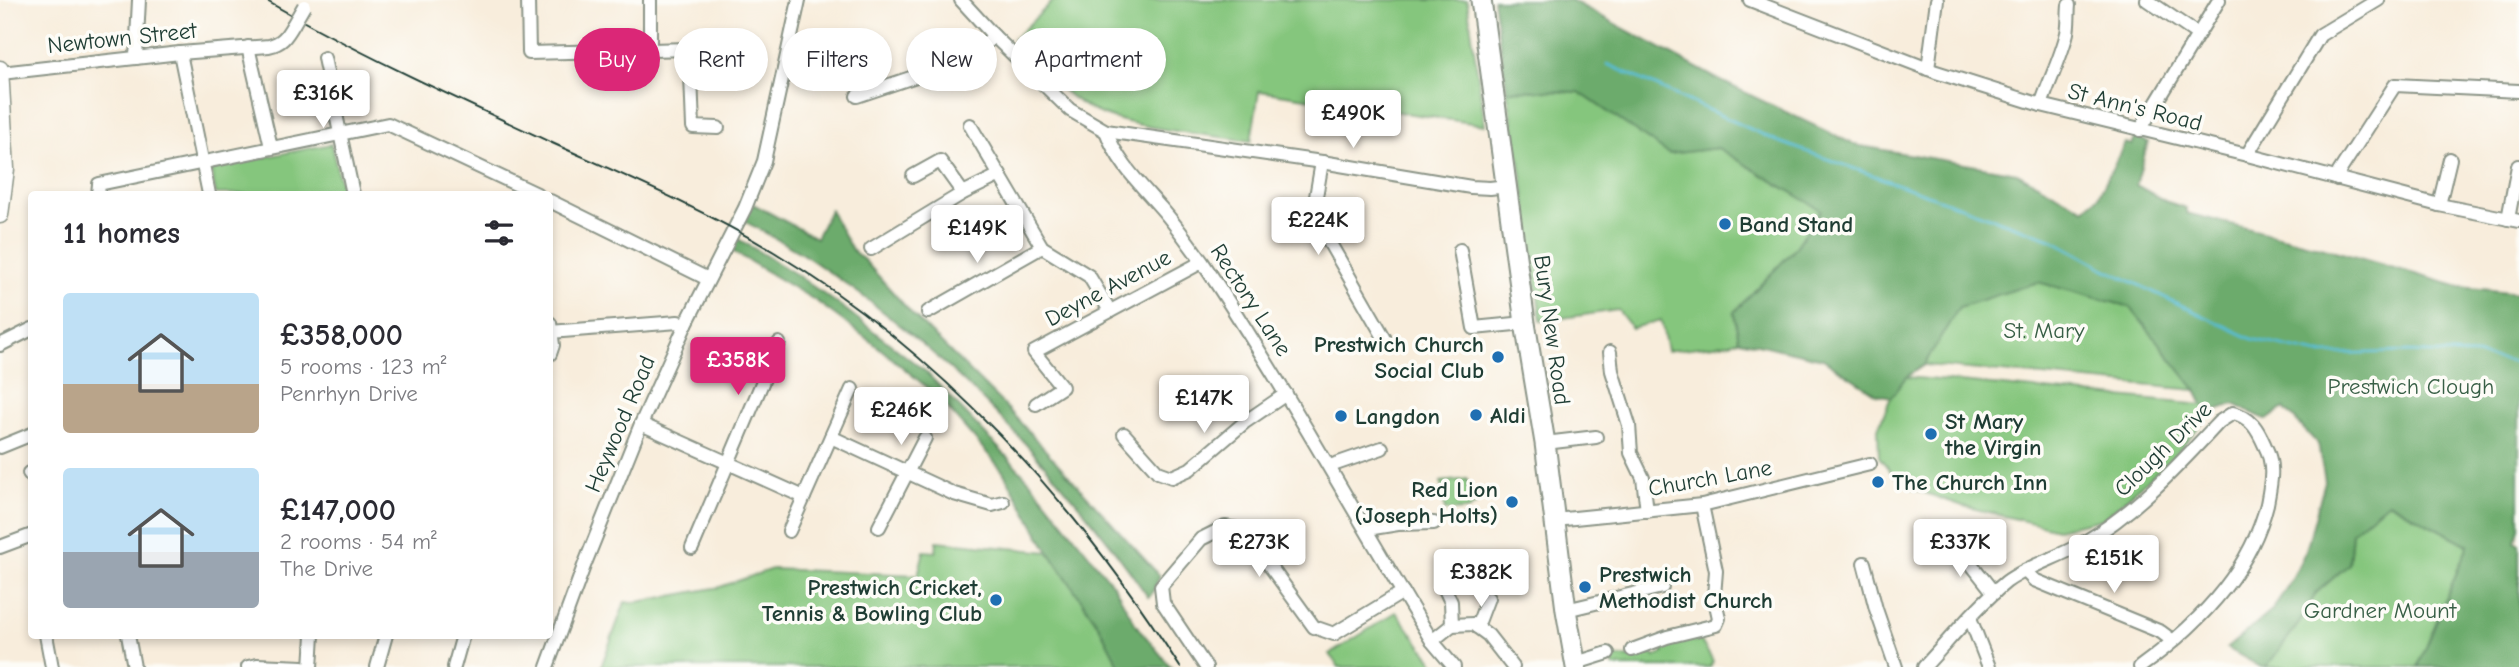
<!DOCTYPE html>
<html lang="en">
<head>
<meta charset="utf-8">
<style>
	body { margin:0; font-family:"Comic Neue",sans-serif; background:#f2f2f3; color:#2b2b33; height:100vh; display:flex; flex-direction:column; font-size:26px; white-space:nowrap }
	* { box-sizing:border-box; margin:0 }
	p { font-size:23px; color:#7c7c81 }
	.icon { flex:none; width:38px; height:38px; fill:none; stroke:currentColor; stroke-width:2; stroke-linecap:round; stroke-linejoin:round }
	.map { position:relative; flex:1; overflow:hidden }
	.side { position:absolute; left:28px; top:191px; width:525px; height:448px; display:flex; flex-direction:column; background:#fff; border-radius:7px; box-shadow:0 4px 10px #0003 }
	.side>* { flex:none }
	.top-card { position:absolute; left:574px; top:28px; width:665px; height:63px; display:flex; gap:14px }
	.price { position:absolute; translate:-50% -60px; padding:0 16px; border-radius:7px; background:#fff; color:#222; font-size:23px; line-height:46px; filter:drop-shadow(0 2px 4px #0008) }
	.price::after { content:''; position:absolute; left:50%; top:42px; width:21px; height:16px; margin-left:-10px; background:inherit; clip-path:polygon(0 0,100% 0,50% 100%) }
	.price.on { background:#db2777; color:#fff }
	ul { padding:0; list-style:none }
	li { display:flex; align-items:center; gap:21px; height:175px; padding:0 35px }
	li span { display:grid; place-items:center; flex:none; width:196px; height:140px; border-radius:7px; color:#555 }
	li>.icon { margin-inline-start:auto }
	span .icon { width:84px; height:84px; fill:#fffc; stroke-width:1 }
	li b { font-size:30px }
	h2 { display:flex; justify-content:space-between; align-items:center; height:84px; padding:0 35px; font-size:30px }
	.pill { padding:0 24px; border-radius:32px; background:#fff; box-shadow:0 4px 10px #0003; font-size:24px; line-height:63px }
	.pill.on { background:#db2777; color:#fff }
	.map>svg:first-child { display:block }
</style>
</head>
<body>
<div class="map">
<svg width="2519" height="667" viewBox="0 0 2519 667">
	<rect width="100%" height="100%" fill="#fdfcf7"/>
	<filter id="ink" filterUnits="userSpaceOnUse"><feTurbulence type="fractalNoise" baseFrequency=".0143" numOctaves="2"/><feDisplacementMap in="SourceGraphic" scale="14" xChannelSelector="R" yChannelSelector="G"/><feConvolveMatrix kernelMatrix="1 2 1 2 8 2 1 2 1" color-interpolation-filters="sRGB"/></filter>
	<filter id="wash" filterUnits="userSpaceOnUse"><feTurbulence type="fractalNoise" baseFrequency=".00686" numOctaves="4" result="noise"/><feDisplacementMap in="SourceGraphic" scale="28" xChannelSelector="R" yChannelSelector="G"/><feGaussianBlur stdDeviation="1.57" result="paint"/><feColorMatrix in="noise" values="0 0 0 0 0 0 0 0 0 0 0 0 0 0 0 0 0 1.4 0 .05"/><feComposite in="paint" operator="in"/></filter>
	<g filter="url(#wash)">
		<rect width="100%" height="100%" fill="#f8eddc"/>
		<g fill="#85c67d" stroke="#528258" stroke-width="2">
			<path d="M 1054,0 L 1467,0 L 1485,125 L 1259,91 L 1251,141 C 1205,134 1127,129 1088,108 C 1059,92 1036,63 1013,40 Z"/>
			<polygon points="1507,90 1579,92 1669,154 1718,148 1821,210 1794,250 1734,312 1739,340 1730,343 1667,351 1661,320 1632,328 1618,310 1541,321 1522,176"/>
			<polygon points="331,144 343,194 216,194 210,168"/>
			<polygon points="2038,282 2130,307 2196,390 1924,365 1959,307"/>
			<polygon points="1906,377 2203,405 2213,411 2172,458 2103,519 2057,529 1963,506 1911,488 1893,474 1879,457 1878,428 1891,397"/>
			<polygon points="1467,479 1469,501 1475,502 1476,505 1467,510 1445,511 1441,482"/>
			<polygon points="2387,502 2468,545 2418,667 2266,667 2300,622 2316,593 2349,564 2352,532"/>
			<polygon points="937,541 1049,552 1099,626 1120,667 601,667 625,602 632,603 720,587 772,569 918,575 924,551 936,552"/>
			<polygon points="1396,612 1437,667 1339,667 1330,654"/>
			<path d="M 1693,638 L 1699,638 L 1713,661 L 1710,667 L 1614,667 L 1611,658 C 1625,655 1639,662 1650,651 L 1655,657 L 1664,653 L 1662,648 Z"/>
		</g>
		<g fill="#6cab6c" stroke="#467450" stroke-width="2">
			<polygon points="1493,0 1571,0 1721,81 1855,145 2017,173 2084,209 2098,197 2125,143 2132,145 2136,137 2148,142 2136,185 2165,201 2186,208 2186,213 2314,245 2460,287 2519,293 2519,528 2515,541 2519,544 2519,661 2516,667 2418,667 2468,545 2388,502 2352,532 2349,564 2316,593 2300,622 2266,667 2261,667 2227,648 2273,609 2292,579 2306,550 2325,481 2318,444 2284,408 2267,420 2234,404 2213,411 2203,405 2196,390 2130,307 2038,282 1959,307 1924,365 1906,377 1891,397 1876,394 1823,359 1739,340 1734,312 1794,250 1821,210 1718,148 1669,154 1579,92 1507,90"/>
			<path d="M 753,204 L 816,238 L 830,210 L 852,250 L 865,261 L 913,315 L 1008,409 L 1160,576 L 1151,595 L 1148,597 C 1059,468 944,348 813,261 C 791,246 767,234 744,221 Z"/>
			<polygon points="735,237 794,273 845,309 925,371 1030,481 1114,586 1136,625 1171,667 1120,667 1099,626 1049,552 1002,470 936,395 877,346 816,301 729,249"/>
		</g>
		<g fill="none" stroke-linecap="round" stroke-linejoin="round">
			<polyline stroke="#57bdd5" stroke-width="2.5" points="1607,64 1777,141 2051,239 2101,267 2252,339 2318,354 2408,352 2476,355 2519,362"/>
		</g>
	</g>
	<g filter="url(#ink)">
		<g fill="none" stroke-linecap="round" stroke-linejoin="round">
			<defs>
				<g id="minor">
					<polyline points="528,0 529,53 690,49 693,127 718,128"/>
					<polyline points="650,0 650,50"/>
					<polyline points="961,0 994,36 1070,110 1106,131 1322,162 1471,187 1490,188 1507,186"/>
					<polyline points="1750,0 1936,72 2041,105 2247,155 2439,205 2519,221"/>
					<polyline points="2147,0 2197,34"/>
					<polyline points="248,47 271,147"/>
					<polyline points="180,53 209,194"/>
					<polyline points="136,58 139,0"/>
					<polyline points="324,58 353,194"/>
					<polyline points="1928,69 1937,0"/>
					<path d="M 1,73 L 180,53 L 269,46 C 282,43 286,37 293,25"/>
					<polyline points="857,96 955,63 972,55 994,36"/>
					<path d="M 2041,105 C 2049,81 2061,58 2067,33 C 2069,24 2068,14 2069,5"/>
					<polyline points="970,125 1042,247 1089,276 1110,311"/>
					<polyline points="2140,130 2219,0"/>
					<path d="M 1106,131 C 1117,162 1140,184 1161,208 C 1176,225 1190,245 1203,263 C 1285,386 1355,515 1432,641 L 1454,667"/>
					<polyline points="2247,155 2320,35 2378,0"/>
					<polyline points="1322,162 1313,214 1385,339"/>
					<polyline points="913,176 940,161 963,193"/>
					<polyline points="2337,179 2339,172 2395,85 2519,91"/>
					<polyline points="98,194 99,184 388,124 537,194"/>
					<polyline points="550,201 708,279"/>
					<polyline points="2439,205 2450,159"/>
					<polyline points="2508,219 2518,166"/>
					<polyline points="871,249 963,193 1000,175"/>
					<polyline points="1460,250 1474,328 1525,323"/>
					<polyline points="928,312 1042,247"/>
					<polyline points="550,323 553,345 550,354"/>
					<polyline points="550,332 678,322 686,324"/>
					<polyline points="0,345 32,329"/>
					<polyline points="1610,352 1612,371 1629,425 1631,453 1643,478 1647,511"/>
					<polyline points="1036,404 1062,387 1034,352 1202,262"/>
					<polyline points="641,424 804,497"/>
					<polyline points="1124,434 1158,472 1172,477 1190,469 1245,422 1286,394"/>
					<polyline points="831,437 954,494 992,505 1003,502"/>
					<polyline points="1545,443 1596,437"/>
					<polyline points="0,447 32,434"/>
					<polyline points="1330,466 1382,448"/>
					<polyline points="29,473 32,477"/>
					<polyline points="1555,520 1702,505 1870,464"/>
					<polyline points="879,527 925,438"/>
					<polyline points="1367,529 1398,524 1434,523"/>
					<polyline points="789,531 852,389"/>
					<polyline points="1954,542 1994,593"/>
					<polyline points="0,547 32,535"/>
					<polyline points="692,548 779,343"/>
					<polyline points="1864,563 1876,609 1896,667"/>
					<polyline points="2025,571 2034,580 2161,632 2173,641"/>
					<polyline points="1441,581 1451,602 1452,625"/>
					<polyline points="1566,610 1662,587"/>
					<polyline points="1970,618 1989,667"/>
					<polyline points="1477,627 1488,598"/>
					<polyline points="46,635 52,667"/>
					<polyline points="128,635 134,667"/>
					<polyline points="1432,641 1452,625 1473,624 1488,635 1513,667"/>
					<polyline points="1632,650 1667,637 1716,625 1719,618 1714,596 1716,571 1702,505"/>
					<polyline points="1576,663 1608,653"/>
					<polyline points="248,667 257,665 303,667"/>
					<polyline points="311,667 313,635"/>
					<polyline points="377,667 386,635"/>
					<polyline points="454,667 463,635"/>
					<polyline points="547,667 584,566 641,424 686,324 745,208 764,161 799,0"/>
					<polyline points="1206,667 1163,603 1161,586 1201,539 1225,527 1244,530 1314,627 1334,634 1403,592"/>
					<path d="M 1924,667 C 1950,639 1976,607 2006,582 C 2029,565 2058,558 2083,543 C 2136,512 2177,467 2219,422 L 2233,413 C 2251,417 2258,430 2265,446 C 2275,465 2271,483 2267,504 C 2250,573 2197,626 2140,667"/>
				</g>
				<polyline id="major" points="0,69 6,169 0,215"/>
				<polyline id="highway" points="1481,0 1525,323 1545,443 1566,610 1576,667"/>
			</defs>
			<use href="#minor" stroke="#8c9588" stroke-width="16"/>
			<use href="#major" stroke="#8c9588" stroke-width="19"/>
			<use href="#highway" stroke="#8c9588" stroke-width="23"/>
			<use href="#minor" stroke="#fff" stroke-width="12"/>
			<use href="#major" stroke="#fff" stroke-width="16"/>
			<use href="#highway" stroke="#fff" stroke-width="19"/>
			<path stroke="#1f3d34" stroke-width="2" d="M 265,0 C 357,53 453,97 550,142 C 625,176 703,209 774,252 C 941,353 1076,503 1180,667"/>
			<defs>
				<polyline id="minor-bridge" points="293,25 304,6"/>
			</defs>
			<use href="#minor-bridge" stroke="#8c9588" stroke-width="16" stroke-linecap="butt"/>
			<use href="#minor-bridge" stroke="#fff" stroke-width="12"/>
		</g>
	</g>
	<g fill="#1f6fb2" stroke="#fdfcf7" stroke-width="2.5">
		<circle cx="1725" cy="224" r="7"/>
		<circle cx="1498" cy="357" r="7"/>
		<circle cx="1476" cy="415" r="7"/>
		<circle cx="1341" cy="416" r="7"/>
		<circle cx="1931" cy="434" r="7"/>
		<circle cx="1878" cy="482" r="7"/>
		<circle cx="1512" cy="502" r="7"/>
		<circle cx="1585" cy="587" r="7"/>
		<circle cx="996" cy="600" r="7"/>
	</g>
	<g text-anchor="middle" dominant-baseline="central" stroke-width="7" stroke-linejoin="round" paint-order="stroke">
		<g font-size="23" fill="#1f3d34" stroke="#fdfcf7">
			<text transform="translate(122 38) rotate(-6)">Newtown Street</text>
			<text transform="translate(2135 107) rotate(14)">St Ann's Road</text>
			<text transform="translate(1108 288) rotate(-28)">Deyne Avenue</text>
			<text transform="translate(1251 300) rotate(57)">Rectory Lane</text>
			<text transform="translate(1552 330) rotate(82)">Bury New Road</text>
			<text transform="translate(620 424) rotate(-67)">Heywood Road</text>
			<text transform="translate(2163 449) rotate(-44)">Clough Drive</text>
			<text transform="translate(1710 478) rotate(-10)">Church Lane</text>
		</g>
		<g font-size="23" font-weight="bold" fill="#1f3d34" stroke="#fdfcf7" text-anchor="start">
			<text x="1739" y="224">Band Stand</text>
			<text x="1484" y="344" text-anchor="end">Prestwich Church<tspan x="1484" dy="26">Social Club</tspan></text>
			<text x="1490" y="415">Aldi</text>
			<text x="1355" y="416">Langdon</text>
			<text x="1945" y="421">St Mary<tspan x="1945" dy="26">the Virgin</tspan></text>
			<text x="1892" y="482">The Church Inn</text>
			<text x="1498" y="489" text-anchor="end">Red Lion<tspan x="1498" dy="26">(Joseph Holts)</tspan></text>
			<text x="1599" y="574">Prestwich<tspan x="1599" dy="26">Methodist Church</tspan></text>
			<text x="982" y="587" text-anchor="end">Prestwich Cricket,<tspan x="982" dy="26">Tennis &amp; Bowling Club</tspan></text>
		</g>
		<g font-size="23" fill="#385f46" stroke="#fdfcf7">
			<text x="2044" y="330">St. Mary</text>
			<text x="2411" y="386">Prestwich Clough</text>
			<text x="2380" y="610">Gardner Mount</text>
		</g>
	</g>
</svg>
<b class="price" style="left:323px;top:130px">£316K</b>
<b class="price" style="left:1353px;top:150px">£490K</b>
<b class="price" style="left:1318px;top:257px">£224K</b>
<b class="price" style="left:977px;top:265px">£149K</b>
<b class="price on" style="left:738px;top:397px">£358K</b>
<b class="price" style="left:1204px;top:435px">£147K</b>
<b class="price" style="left:901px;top:447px">£246K</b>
<b class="price" style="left:1259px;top:579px">£273K</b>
<b class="price" style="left:1960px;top:579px">£337K</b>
<b class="price" style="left:2114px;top:595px">£151K</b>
<b class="price" style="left:1481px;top:609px">£382K</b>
<div class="top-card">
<a class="pill on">Buy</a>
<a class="pill">Rent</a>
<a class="pill">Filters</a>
<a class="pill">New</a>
<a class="pill">Apartment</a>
</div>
<section class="side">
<h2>11 homes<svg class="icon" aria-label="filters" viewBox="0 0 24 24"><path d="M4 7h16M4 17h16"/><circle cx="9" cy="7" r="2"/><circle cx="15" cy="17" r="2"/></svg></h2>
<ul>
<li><span style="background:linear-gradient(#bfe0f5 65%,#b9a48a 0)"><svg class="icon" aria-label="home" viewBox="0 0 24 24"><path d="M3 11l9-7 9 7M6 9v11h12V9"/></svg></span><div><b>£358,000</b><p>5 rooms · 123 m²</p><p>Penrhyn Drive</p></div></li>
<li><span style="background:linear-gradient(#bfe0f5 60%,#9aa5b1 0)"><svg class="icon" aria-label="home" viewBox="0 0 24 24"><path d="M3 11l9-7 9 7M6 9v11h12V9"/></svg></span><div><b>£147,000</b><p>2 rooms · 54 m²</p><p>The Drive</p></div></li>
</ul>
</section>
</div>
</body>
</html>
